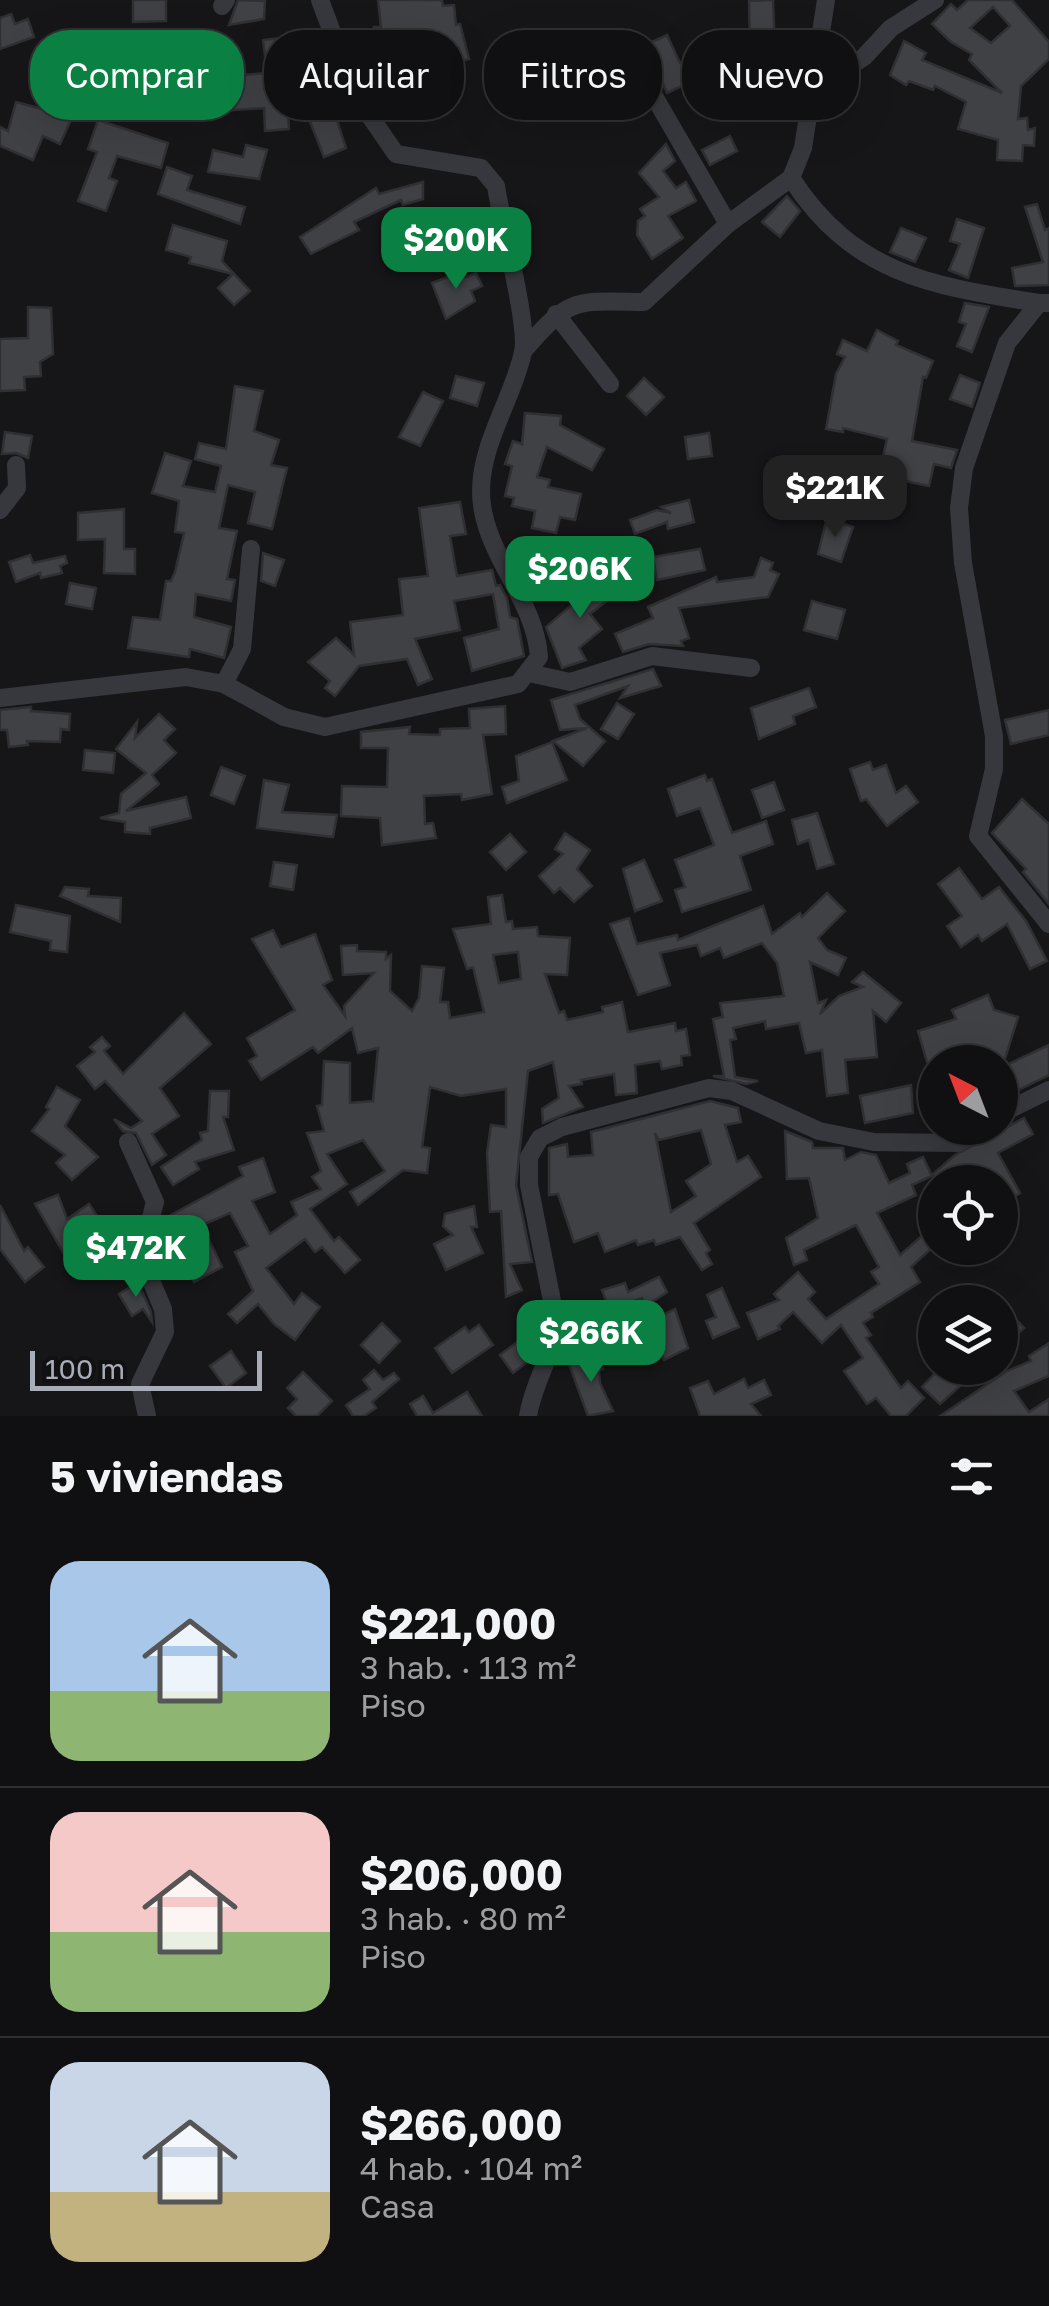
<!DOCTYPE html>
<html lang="es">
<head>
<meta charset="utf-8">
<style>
	body { margin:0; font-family:"Golos Text",sans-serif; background:#1e1e20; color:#f1f3f6; height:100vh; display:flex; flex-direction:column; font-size:38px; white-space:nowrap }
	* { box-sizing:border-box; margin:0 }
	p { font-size:32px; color:#9c9d9f }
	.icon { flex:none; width:55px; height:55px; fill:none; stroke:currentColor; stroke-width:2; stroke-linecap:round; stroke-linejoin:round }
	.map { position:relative; height:1416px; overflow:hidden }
	.drawer { display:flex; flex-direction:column; background:#101012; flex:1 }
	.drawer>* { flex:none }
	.guide { position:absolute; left:30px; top:30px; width:990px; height:90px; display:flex; gap:20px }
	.needle { width:65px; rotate:318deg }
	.tools { position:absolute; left:918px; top:1045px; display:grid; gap:20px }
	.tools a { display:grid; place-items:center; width:100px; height:100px; border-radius:50%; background:#101012; box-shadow:0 10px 40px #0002,0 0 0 2px #303032; font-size:50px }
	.scale { position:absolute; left:30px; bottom:25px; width:232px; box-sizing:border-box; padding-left:10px; border:5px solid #a8adb8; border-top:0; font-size:28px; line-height:35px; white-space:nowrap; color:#a8adb8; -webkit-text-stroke:8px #111113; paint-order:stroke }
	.price { position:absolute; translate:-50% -85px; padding:0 22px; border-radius:20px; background:#0b8043; color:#fff; font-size:32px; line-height:65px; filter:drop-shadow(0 2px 5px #0008) }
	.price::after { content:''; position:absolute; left:50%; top:60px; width:30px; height:22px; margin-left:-15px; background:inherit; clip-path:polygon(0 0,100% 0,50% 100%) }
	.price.on { background:#222; color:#fff }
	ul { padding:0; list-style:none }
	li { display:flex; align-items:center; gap:30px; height:250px; padding:0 50px }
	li+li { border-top:2px solid #303032 }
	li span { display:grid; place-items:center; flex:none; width:280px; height:200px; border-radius:30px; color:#555 }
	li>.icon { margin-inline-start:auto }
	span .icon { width:120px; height:120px; fill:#fffc; stroke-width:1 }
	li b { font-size:42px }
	h2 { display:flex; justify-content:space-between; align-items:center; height:120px; padding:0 50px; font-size:42px }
	.tag { padding:0 35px; border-radius:40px; background:#101012; box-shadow:0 10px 40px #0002,0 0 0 2px #303032; font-size:35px; line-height:90px }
	.tag.on { background:#0b8043; color:#fff }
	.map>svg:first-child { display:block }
</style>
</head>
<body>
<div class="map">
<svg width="1049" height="1416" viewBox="0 0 1049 1416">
	<rect width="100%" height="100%" fill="#161618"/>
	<g fill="#404145" stroke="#303034" stroke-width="2.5" fill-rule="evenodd">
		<polygon points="133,0 166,0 166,21 133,22"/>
		<polygon points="238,0 265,1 264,19 229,25"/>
		<polygon points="378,0 442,0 443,6 454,5 456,25 460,24 469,59 404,73 402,62 376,64 374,27 381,27"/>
		<polygon points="773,0 775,50 797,52 796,64 770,62 771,66 746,70 743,46 750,45 749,1"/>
		<path d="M 968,0 L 1012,0 L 1049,42 L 1049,59 L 1021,86 L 1018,119 L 1027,118 L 1028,130 L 1035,128 L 1034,146 L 1023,145 L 1022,161 L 997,160 L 998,140 L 958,129 L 966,102 L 935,86 L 933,90 L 909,81 L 906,85 L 890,75 L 904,41 L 926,53 L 922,60 L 1002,93 L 969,60 L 972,54 L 951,42 L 932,24 L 951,4 L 957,10 ZM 993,7 L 1010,26 L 991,43 L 970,28 Z"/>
		<polygon points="11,14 15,24 28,19 34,37 0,49 0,18"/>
		<polygon points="133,34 179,50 164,91 114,74 126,38 134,42"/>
		<polygon points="309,35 311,54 284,57 289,129 265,131 264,108 222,111 220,77 267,73 263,40"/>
		<polygon points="667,35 680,63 702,55 709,73 667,93 652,55 641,47"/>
		<polygon points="325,83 346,148 324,157 298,91"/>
		<polygon points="60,96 72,101 68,110 74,113 60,144 43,136 33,160 0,146 0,127 8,131 16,102 50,111"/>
		<polygon points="98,120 168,143 161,168 117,156 109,178 117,181 106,211 78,201 97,152 88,149"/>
		<polygon points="730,136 737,151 710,165 702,150"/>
		<polygon points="666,144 675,161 663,171 676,188 686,182 696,201 668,216 683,238 652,259 637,235 638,221 645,216 640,209 659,197 639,173"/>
		<polygon points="246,145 267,150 259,179 208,172 213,150 243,157"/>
		<polygon points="167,167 192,176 187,190 245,207 240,224 158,194"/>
		<polygon points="423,182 423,199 403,205 401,200 354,222 359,230 311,254 300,237 376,188 379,194"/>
		<polygon points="787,196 800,211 780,237 762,222"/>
		<polygon points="1037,204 1045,230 1049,228 1049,285 1015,286 1012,268 1043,262 1025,207"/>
		<polygon points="957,219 984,228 968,278 949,270 960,244 950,241"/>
		<polygon points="173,225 227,241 222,261 250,291 234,305 218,288 233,274 189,263 191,257 166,250"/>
		<polygon points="901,228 926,238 915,262 890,252"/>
		<polygon points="463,271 466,277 476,273 482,286 471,291 475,301 446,319 432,283"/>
		<polygon points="965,303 989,307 972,352 957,346 966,324 959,322"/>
		<polygon points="28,307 51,308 53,354 40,362 41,376 24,377 25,390 0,391 0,339 28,338"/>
		<polygon points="877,330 898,341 896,345 933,361 926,378 923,377 912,441 957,450 951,468 934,464 929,486 896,479 893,493 839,484 843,468 879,475 887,439 843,428 843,432 826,429 836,374 845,357 837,354 843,340 867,351"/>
		<polygon points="960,375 980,383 972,407 950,399"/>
		<polygon points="456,376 484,383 477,406 450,398"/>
		<polygon points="644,378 664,397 646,415 627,396"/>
		<polygon points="235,386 263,391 254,431 279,440 271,465 287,468 272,529 248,523 255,492 228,485 219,528 237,531 227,579 235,580 231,601 196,594 194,617 231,627 224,658 190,649 189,657 128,648 133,617 160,620 166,581 171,581 175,572 184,533 175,532 179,501 152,493 165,453 191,461 183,486 215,492 221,466 195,459 199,443 226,449"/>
		<polygon points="423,392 443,401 420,446 399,437"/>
		<polygon points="525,413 561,416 560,425 604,449 592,470 547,447 537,477 550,480 548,487 581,494 575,520 560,517 556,533 532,528 535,511 512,506 514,498 505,496 512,466 505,464 513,441 522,444"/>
		<polygon points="5,432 32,436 28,458 16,453 2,454"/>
		<polygon points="709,433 712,456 688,459 685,437"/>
		<polygon points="689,500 694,522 668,529 667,522 635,534 630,520 657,510 671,513 661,507"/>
		<polygon points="460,502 466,534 450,536 457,576 492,570 496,586 500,585 507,598 510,617 517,619 524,656 472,671 464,638 499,629 493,594 454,601 460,630 415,639 432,679 418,685 407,659 359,666 335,696 325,688 330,681 308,662 336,638 354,655 350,622 403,615 399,579 428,576 419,508"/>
		<polygon points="124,509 124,549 135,549 135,574 104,573 105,539 78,540 78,513"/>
		<polygon points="827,518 853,527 841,562 818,554"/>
		<polygon points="700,549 705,570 657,580 653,557"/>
		<polygon points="263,553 284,560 275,586 261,581"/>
		<polygon points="30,555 33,563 65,556 67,563 60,566 62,573 41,578 40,573 16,582 9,562"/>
		<polygon points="761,558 773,563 770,570 779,574 768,597 679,608 689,638 681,641 683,646 649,644 623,652 615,634 653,618 648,607 716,577 717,582 754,577"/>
		<polygon points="600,570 618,592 590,614 602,629 579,648 586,660 562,668 546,627 589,590 583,583"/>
		<polygon points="70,583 96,588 92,609 66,604"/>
		<polygon points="812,601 845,610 837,639 804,630"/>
		<polygon points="653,669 661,686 620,698 628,686 575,705 580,719 605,741 583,766 553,741 587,728 560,730 551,700"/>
		<polygon points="809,688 816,707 793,716 795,724 759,739 751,708"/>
		<polygon points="617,703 634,714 618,739 601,729"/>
		<polygon points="505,706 506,734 483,735 492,794 462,800 461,794 424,796 425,824 433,823 436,838 382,845 380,818 341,816 342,786 387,787 388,748 361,748 361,732 410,727 409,734 440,735 440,729 470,728 469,709"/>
		<polygon points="31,707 31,711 70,714 69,730 61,729 60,742 27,741 28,745 9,747 7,730 0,730 0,710"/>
		<polygon points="1049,710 1049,735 1011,744 1005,720"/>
		<polygon points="159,714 175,729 164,740 176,753 152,775 159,784 126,811 186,797 191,818 150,828 150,834 125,832 125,822 100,818 119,813 121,794 146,773 116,749 137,722 135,738"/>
		<polygon points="552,742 567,780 507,803 502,787 519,781 516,756"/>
		<polygon points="85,750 115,753 113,773 83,770"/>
		<polygon points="870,762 873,770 886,765 896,793 906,786 918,802 887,826 866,799 861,801 850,769"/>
		<polygon points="221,767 245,776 234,804 211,795"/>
		<polygon points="705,775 707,781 712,779 732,833 766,821 773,844 740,856 751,890 682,912 675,890 685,887 675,860 714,845 700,808 677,816 668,789"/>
		<polygon points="264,780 289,785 282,812 337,815 333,837 257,828"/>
		<polygon points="774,782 784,810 762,818 752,790"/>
		<polygon points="1022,799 1049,824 1049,904 1023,872 1026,869 992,833"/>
		<polygon points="817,813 834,864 817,869 809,840 798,844 792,820"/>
		<polygon points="565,833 590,850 577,869 592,886 574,902 560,888 554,893 539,876 563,854 555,849"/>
		<polygon points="510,834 526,852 506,870 490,852"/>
		<polygon points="644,860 662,901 635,911 623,869"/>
		<polygon points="274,862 297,865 293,890 270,886"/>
		<polygon points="959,868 982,899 999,887 1026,921 1047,961 1030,969 1007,924 982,941 978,935 961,947 947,926 962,916 938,884"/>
		<polygon points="65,887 89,889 88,896 121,898 120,922 60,896"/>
		<polygon points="827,893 845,911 818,938 827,950 846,958 838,975 810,962 818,1003 826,1000 820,1014 839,996 863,987 852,982 863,972 901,1003 886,1022 873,1011 877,1057 845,1060 848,1093 827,1096 822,1050 806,1053 799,1023 766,1029 765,1021 733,1028 736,1039 730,1040 735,1077 758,1081 746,1084 713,1076 724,1076 713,1019 723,1017 720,1003 784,996 777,963 762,943 724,958 720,948 701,956 697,945 660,953 670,985 638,995 610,924 629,918 637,944 677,935 678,940 763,906 772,934 800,913 802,917"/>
		<path d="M 502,895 L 506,922 L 512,921 L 513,929 L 537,927 L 538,936 L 570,938 L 567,975 L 545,974 L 559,1013 L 564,1011 L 567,1020 L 603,1012 L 602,1007 L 622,1002 L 628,1032 L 675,1023 L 676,1031 L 686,1029 L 690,1055 L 681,1056 L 682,1065 L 662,1069 L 660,1061 L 635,1065 L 637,1093 L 616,1095 L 614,1074 L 581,1080 L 582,1084 L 569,1086 L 583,1107 L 543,1123 L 542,1109 L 559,1098 L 553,1062 L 528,1071 L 516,1185 L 532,1262 L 510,1264 L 522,1290 L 506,1297 L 501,1211 L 490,1212 L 487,1153 L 491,1125 L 506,1127 L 506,1089 L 461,1096 L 430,1087 L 422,1147 L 430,1148 L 427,1173 L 403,1170 L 358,1205 L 350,1192 L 385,1171 L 363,1140 L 327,1154 L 347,1184 L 310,1209 L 334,1241 L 339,1237 L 360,1260 L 345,1273 L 322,1247 L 315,1252 L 305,1239 L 266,1268 L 294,1304 L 302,1293 L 320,1307 L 295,1340 L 274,1324 L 258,1304 L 237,1323 L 228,1314 L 253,1291 L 235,1252 L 248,1246 L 230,1213 L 202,1225 L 222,1267 L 194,1282 L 181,1257 L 187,1254 L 169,1216 L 243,1176 L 239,1167 L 263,1158 L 275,1192 L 252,1201 L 270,1234 L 297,1215 L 291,1202 L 321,1189 L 312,1177 L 321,1171 L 307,1133 L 324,1131 L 317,1106 L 322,1105 L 324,1061 L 350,1063 L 350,1103 L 373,1101 L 378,1048 L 358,1053 L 352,1028 L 318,1053 L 313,1047 L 261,1080 L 249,1061 L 257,1056 L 247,1038 L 295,1010 L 252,939 L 273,930 L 281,947 L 315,934 L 332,980 L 323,985 L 345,1016 L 344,1006 L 374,973 L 343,975 L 341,946 L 357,945 L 357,951 L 386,952 L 386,959 L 391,955 L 390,991 L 412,1011 L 419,998 L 422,966 L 444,968 L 440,1002 L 448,1002 L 450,1018 L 484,1012 L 473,967 L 467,969 L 453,929 L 491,924 L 488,897 ZM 518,952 L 521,979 L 499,983 L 493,955 Z"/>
		<polygon points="16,905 70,916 67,952 50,950 51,941 10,932"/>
		<polygon points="988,995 994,1010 1018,1017 1004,1062 927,1062 918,1031 956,1019 952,1010"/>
		<polygon points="184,1013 211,1044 160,1088 179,1116 152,1134 166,1155 152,1165 136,1133 123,1131 114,1119 131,1128 142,1121 105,1081 95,1089 77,1066 95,1052 90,1047 102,1037 110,1046 104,1051 123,1074"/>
		<polygon points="1049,1045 1049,1075 1000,1099 1000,1068"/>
		<polygon points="911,1085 913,1113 865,1123 860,1096"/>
		<polygon points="57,1087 80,1100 65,1126 98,1157 72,1180 56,1163 65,1155 32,1131 49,1109 46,1107"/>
		<polygon points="210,1091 229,1091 228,1117 223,1117 234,1150 195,1162 199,1169 173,1185 161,1167 202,1140 200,1133 208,1131"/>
		<path d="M 710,1101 L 738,1108 L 741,1122 L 725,1125 L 737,1162 L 748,1156 L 761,1177 L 694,1223 L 710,1250 L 706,1253 L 712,1264 L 702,1270 L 680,1237 L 656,1245 L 654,1240 L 638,1245 L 636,1240 L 605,1252 L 598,1233 L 574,1242 L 558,1194 L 549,1195 L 549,1148 L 567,1144 L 568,1157 L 593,1155 L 591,1132 ZM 701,1130 L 711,1164 L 686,1181 L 696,1196 L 671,1212 L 655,1133 L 659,1140 Z"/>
		<polygon points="1024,1118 1033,1134 998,1153 1020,1193 1000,1204 1000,1182 989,1182 982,1170 966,1182 937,1182 933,1174 955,1155"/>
		<polygon points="785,1131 812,1142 813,1148 843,1148 845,1160 861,1152 876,1155 889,1183 910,1173 907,1164 923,1157 932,1176 912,1185 916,1195 877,1213 900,1255 930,1229 935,1235 935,1245 911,1267 920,1282 871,1313 873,1317 863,1323 871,1335 866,1338 901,1388 908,1381 924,1398 906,1416 891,1416 876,1398 867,1404 844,1371 863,1358 841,1325 822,1343 793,1312 778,1326 780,1329 758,1339 747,1313 779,1300 774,1294 798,1272 815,1292 808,1299 826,1319 879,1284 871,1272 879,1267 856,1225 804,1250 807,1260 794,1265 786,1238 818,1218 809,1178 787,1179"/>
		<polygon points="58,1195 67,1219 89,1204 108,1232 67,1259 35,1204"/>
		<polygon points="0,1205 24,1251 28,1247 44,1267 25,1282 0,1249"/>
		<polygon points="474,1206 477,1227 471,1227 483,1253 446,1270 434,1244 453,1235 443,1226 445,1214"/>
		<polygon points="659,1277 667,1292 646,1306 642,1298 609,1310 602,1290 625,1283 628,1292"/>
		<polygon points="138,1282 151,1312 152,1322 143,1309 132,1316 119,1294"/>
		<polygon points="722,1288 739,1327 713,1338 706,1321 716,1317 707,1295"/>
		<polygon points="1006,1308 1024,1328 1000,1349 1000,1314"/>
		<polygon points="675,1309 688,1348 664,1360 654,1337 626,1350 619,1336"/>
		<polygon points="382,1323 400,1341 379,1363 361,1345"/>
		<polygon points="479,1325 493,1345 452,1373 435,1348 465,1327 469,1332"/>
		<polygon points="520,1340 530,1360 513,1373 500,1355"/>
		<polygon points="1049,1343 1049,1376 1014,1391 1029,1412 1049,1399 1049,1416 940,1416 1007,1371 1031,1361 1029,1356"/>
		<polygon points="231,1351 246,1373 226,1388 210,1366"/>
		<polygon points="596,1353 603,1369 599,1371 600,1383 613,1411 588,1416 569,1364"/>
		<polygon points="940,1368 980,1368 940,1404 922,1387"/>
		<polygon points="374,1370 383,1380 394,1373 399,1379 372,1402 376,1408 364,1416 353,1416 346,1405 370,1389 363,1380"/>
		<polygon points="303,1372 332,1401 317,1416 296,1416 288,1408 297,1399 287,1388"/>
		<polygon points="744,1379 748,1388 764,1380 771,1395 751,1404 761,1416 700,1416 690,1388 708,1381 714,1394"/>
		<polygon points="467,1392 482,1416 417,1416 410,1404 423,1396 433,1413"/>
	</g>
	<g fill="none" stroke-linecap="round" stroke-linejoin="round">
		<g stroke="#37383d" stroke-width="18">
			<path d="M 826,0 L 803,148 L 791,178 C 854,275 932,286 1039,303"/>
			<polyline points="222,6 226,0"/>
			<polyline points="641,60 651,91 728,224"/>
			<polyline points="815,88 864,57 891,28 935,0"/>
			<polyline points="1049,303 1039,303 1007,343 964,468 959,508 963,563 994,736 994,769 978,836 1049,924"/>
			<polyline points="556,314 610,384"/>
			<path d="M 524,350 C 571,296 575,301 644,302 L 728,224 L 791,178"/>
			<polyline points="0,510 17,488 16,465"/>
			<polyline points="529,673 570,682 652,656 751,668"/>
			<polyline points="224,684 242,649 251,549"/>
			<path d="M 0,698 L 186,677 L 224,684 L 284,717 L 325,727 L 518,684 L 539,657 C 535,597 481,552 481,491 C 481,443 513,398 523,352 C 529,326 501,221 496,186 L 481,168 L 396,154 L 356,96 L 320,0"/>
			<polyline points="1000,1114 1049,1090"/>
			<polyline points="128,1142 155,1202 144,1244 144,1264 163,1309 165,1332 140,1384 147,1416"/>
			<path d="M 528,1416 C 533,1384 551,1358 557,1326 L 529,1185 L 529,1157 L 540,1138 L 562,1127 L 709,1088 L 732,1091 L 819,1131 L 874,1142 L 958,1143 L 983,1128"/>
		</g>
	</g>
</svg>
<div class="tools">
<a><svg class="needle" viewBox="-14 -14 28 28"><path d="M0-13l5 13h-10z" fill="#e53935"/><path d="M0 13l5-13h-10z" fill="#9c9d9f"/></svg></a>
<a><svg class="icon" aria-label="locate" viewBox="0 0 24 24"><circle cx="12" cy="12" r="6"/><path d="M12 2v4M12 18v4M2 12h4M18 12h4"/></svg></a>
<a><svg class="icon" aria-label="layers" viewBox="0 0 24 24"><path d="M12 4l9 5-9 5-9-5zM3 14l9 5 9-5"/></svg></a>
</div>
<div class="scale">100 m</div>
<b class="price" style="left:456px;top:292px">$200K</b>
<b class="price on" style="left:835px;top:540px">$221K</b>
<b class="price" style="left:580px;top:621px">$206K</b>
<b class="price" style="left:136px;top:1300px">$472K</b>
<b class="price" style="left:591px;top:1385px">$266K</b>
<div class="guide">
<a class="tag on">Comprar</a>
<a class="tag">Alquilar</a>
<a class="tag">Filtros</a>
<a class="tag">Nuevo</a>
</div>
</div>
<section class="drawer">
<h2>5 viviendas<svg class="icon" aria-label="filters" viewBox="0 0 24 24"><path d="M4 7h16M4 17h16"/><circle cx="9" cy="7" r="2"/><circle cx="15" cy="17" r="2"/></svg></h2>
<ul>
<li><span style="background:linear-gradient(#a9c7e8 65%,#8fb573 0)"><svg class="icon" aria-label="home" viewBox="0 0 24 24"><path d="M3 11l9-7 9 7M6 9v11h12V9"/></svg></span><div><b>$221,000</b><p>3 hab. · 113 m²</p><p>Piso</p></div></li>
<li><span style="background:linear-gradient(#f6c9c9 60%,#8fb573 0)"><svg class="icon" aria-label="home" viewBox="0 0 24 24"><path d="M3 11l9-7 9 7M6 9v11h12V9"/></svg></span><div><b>$206,000</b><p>3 hab. · 80 m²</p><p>Piso</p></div></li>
<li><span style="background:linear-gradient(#c9d6e8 65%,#c2b280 0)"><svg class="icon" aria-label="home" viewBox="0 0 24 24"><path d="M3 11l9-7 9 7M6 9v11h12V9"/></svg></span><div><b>$266,000</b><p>4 hab. · 104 m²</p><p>Casa</p></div></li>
</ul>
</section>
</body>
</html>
